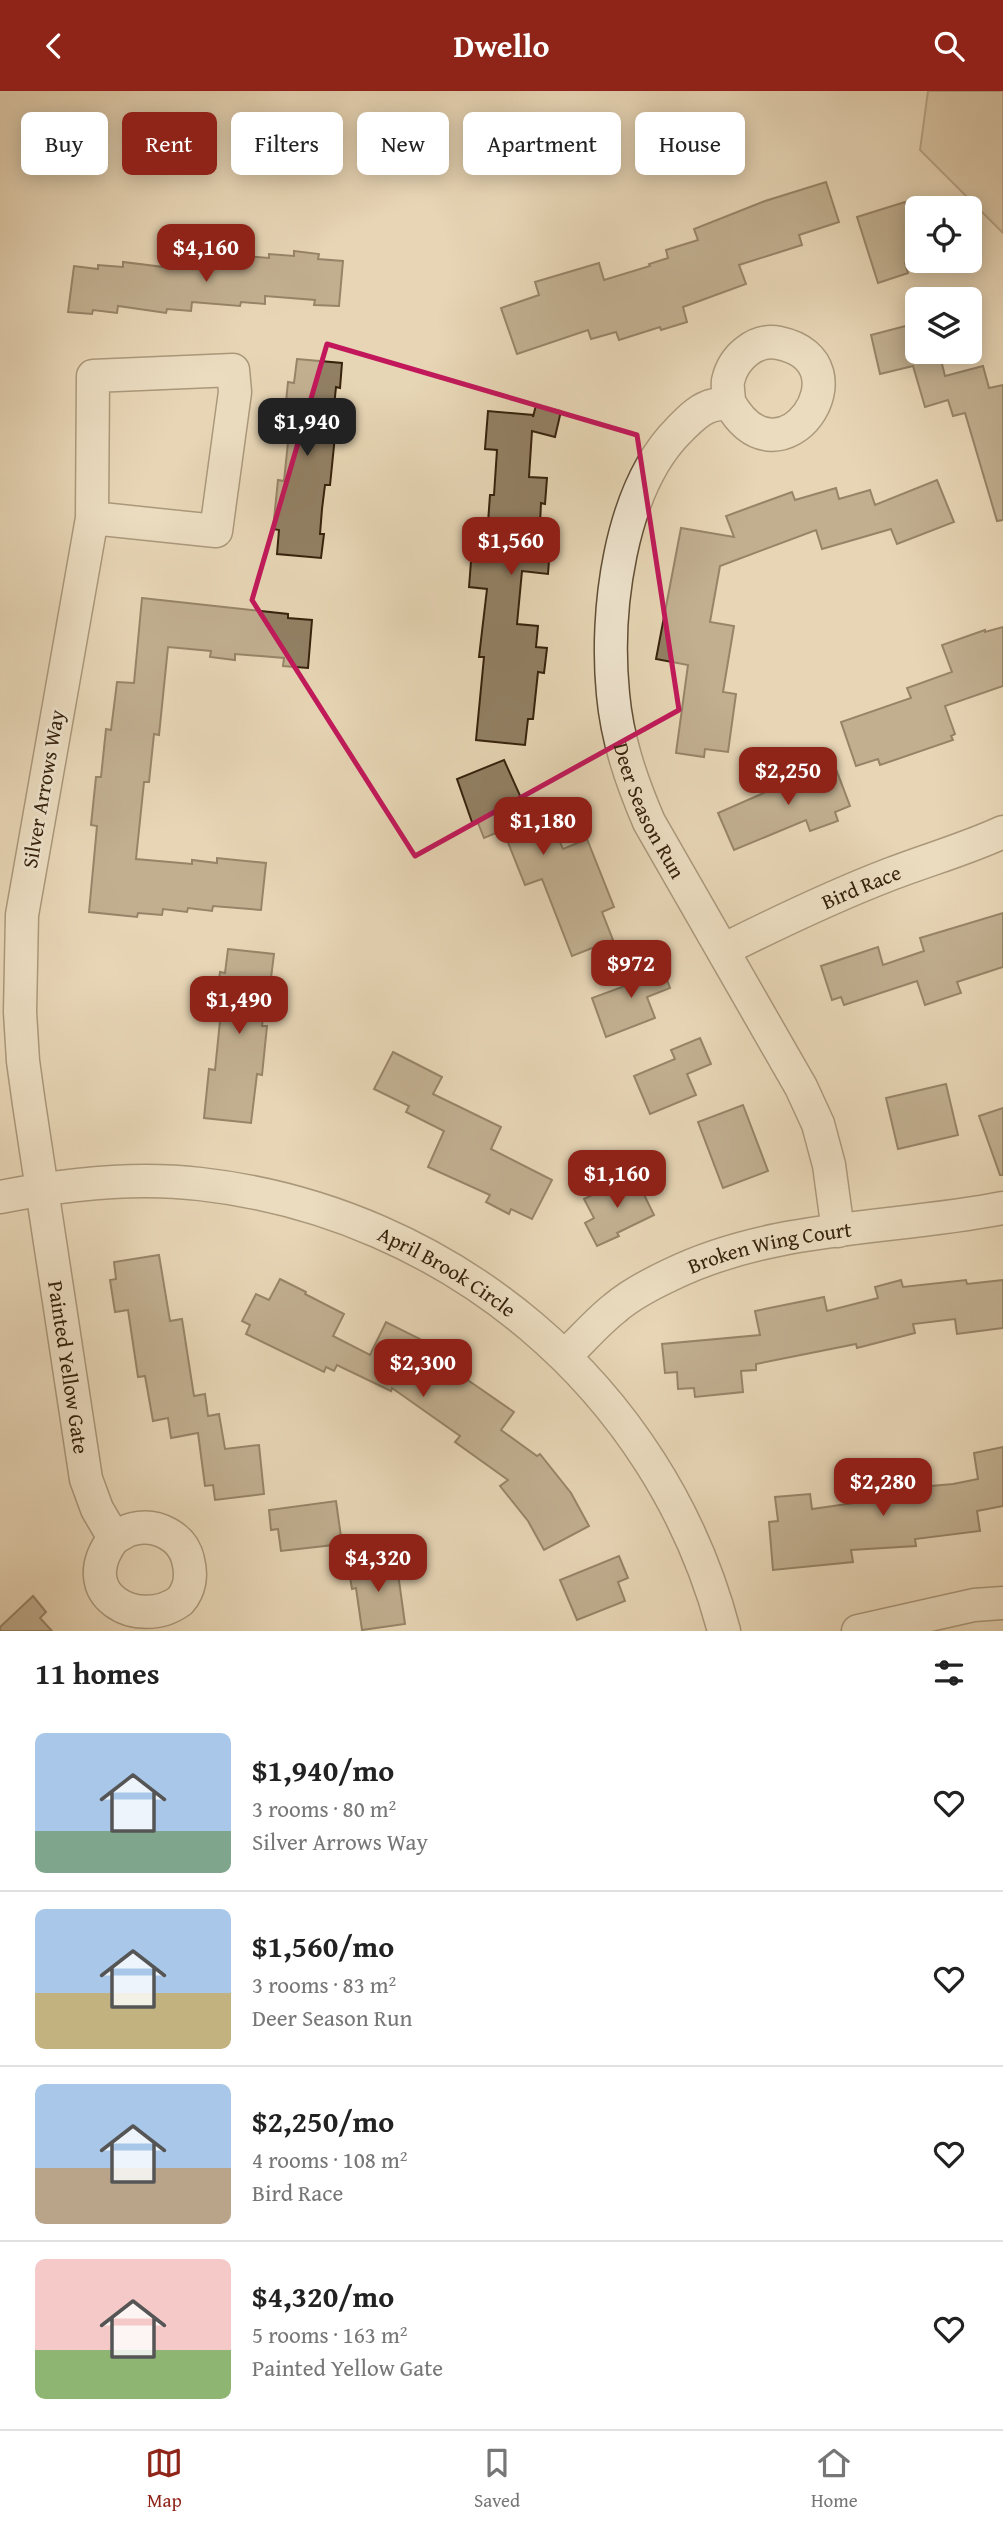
<!DOCTYPE html>
<html lang="en">
<head>
<meta charset="utf-8">
<style>
	body { margin:0; font-family:"Gentium Book Plus",serif; background:#f6f6f6; color:#222; height:100vh; display:flex; flex-direction:column; font-size:26px; white-space:nowrap }
	* { box-sizing:border-box; margin:0 }
	p { font-size:23px; color:#767676 }
	.icon { flex:none; width:38px; height:38px; fill:none; stroke:currentColor; stroke-width:2; stroke-linecap:round; stroke-linejoin:round }
	.map { position:relative; height:1540px; overflow:hidden }
	.drawer { display:flex; flex-direction:column; background:#fff; flex:1 }
	.drawer>* { flex:none }
	.banner { position:absolute; left:21px; top:21px; width:962px; height:63px; display:flex; gap:14px }
	.tools { position:absolute; left:905px; top:105px; display:grid; gap:14px }
	.tools a { display:grid; place-items:center; width:77px; height:77px; border-radius:10px; background:#fff; box-shadow:0 4px 18px #0003; font-size:35px }
	.price { position:absolute; translate:-50% -60px; padding:0 16px; border-radius:14px; background:#8f2418; color:#fff; font-size:23px; line-height:46px; filter:drop-shadow(0 2px 4px #0008) }
	.price::after { content:''; position:absolute; left:50%; top:42px; width:21px; height:16px; margin-left:-10px; background:inherit; clip-path:polygon(0 0,100% 0,50% 100%) }
	.price.active { background:#222; color:#fff }
	ul { padding:0; list-style:none }
	li { display:flex; align-items:center; gap:21px; height:175px; padding:0 35px }
	li+li { border-top:2px solid #e0e0e0 }
	li span { display:grid; place-items:center; flex:none; width:196px; height:140px; border-radius:10px; color:#555 }
	li>.icon { margin-inline-start:auto }
	span .icon { width:84px; height:84px; fill:#fffc; stroke-width:1 }
	li b { font-size:30px }
	h2 { display:flex; justify-content:space-between; align-items:center; height:84px; padding:0 35px; font-size:30px }
	.pill { padding:0 24px; border-radius:10px; background:#fff; box-shadow:0 4px 18px #0003; font-size:24px; line-height:63px }
	.pill.active { background:#8f2418; color:#fff }
	header { display:flex; justify-content:space-between; align-items:center; height:91px; padding:0 35px; background:#8f2418; color:#fff; font-size:32px; font-weight:700 }
	.tabs { display:flex; justify-content:space-around; align-items:center; height:98px; border-top:2px solid #e0e0e0; background:#fff; font-size:19px; color:#767676 }
	.tabs a { display:grid; justify-items:center; gap:4px }
	.tabs .active { color:#8f2418 }
	.map>svg:first-child { display:block }
</style>
</head>
<body>
<header><svg class="icon" aria-label="back" viewBox="0 0 24 24"><path d="M15 5l-7 7 7 7"/></svg>Dwello<svg class="icon" aria-label="search" viewBox="0 0 24 24"><circle cx="10" cy="10" r="6"/><path d="M15 15l6 6"/></svg></header>
<div class="map">
<svg width="1003" height="1540" viewBox="0 0 1003 1540">
	<rect width="100%" height="100%" fill="#e7d6b5"/>
	<filter id="stains"><feTurbulence type="fractalNoise" baseFrequency=".00286" numOctaves="4"/><feColorMatrix values="0 0 0 0 .2 0 0 0 0 .09 0 0 0 0 .02 0 0 0 .5 -.17"/></filter>
	<radialGradient id="worn" r=".72"><stop offset=".6" stop-color="#630" stop-opacity="0"/><stop offset="1" stop-color="#630" stop-opacity=".3"/></radialGradient>
	<polygon fill="#c9b798" stroke="#806c52" stroke-width="2" points="928,0 1003,0 1003,142 920,59"/>
	<g fill="#928064" stroke="#36220c" stroke-width="2">
		<polygon points="826,91 839,131 799,144 802,154 739,174 746,193 683,216 687,231 661,239 660,236 619,249 616,241 591,248 588,239 517,263 501,217 539,204 535,191 599,172 604,189 650,175 649,173 668,167 666,159 698,149 694,138 765,110"/>
		<polygon points="905,111 917,148 917,168 905,172 908,182 878,192 857,126"/>
		<polygon points="294,160 319,163 318,168 343,170 339,215 314,214 315,209 265,205 265,213 241,211 240,215 192,211 191,220 167,218 166,222 118,215 117,222 93,219 92,223 68,221 74,175 98,178 98,174 123,176 123,171 172,177 172,171 219,177 219,168 244,170 244,165 269,167 269,163 294,165"/>
		<polygon points="917,232 917,261 939,261 945,285 983,275 989,297 1003,294 1003,429 997,430 965,322 953,325 948,309 925,316 913,275 880,283 871,244"/>
		<polygon points="297,268 342,272 340,297 336,296 331,345 335,345 330,394 325,394 322,418 320,443 324,443 321,467 277,463 279,439 273,438 278,389 284,390 289,341 283,340 288,291 294,292"/>
		<polygon points="536,314 561,320 555,346 532,340 529,386 547,387 545,413 541,412 539,454 550,455 548,483 522,480 517,533 538,535 536,556 547,557 544,582 538,581 533,628 528,628 525,654 476,649 484,566 479,566 487,498 469,496 472,458 486,459 490,404 494,404 497,359 485,358 488,320 533,324 533,326"/>
		<polygon points="937,389 954,431 897,453 891,438 822,458 816,439 720,475 710,531 734,535 723,601 736,603 728,661 705,658 704,666 676,662 688,574 656,568 681,437 734,446 726,425 792,401 795,409 836,397 839,408 870,399 875,414"/>
		<polygon points="142,507 288,523 288,527 312,529 308,577 283,575 284,567 235,563 235,569 210,566 211,560 168,556 159,644 154,643 149,691 144,691 136,768 192,773 192,769 217,772 217,767 266,772 261,819 213,815 212,820 188,817 187,821 163,818 162,824 138,822 137,826 89,821 97,735 91,734 96,686 101,686 106,638 111,639 117,591 134,592"/>
		<polygon points="1003,536 1003,595 945,615 955,643 951,645 953,649 880,674 878,668 856,675 841,631 911,607 907,597 952,581 942,554 985,539 985,541"/>
		<polygon points="504,669 539,747 555,740 563,758 587,748 614,816 602,821 613,849 572,865 542,788 525,794 503,739 484,747 478,732 473,734 457,688"/>
		<polygon points="833,670 850,715 835,721 838,730 810,740 806,729 734,759 718,722 798,687 797,683"/>
		<polygon points="1003,822 1003,876 957,891 961,902 925,914 917,890 844,914 841,906 832,909 821,875 878,856 883,874 924,860 920,847"/>
		<polygon points="228,858 274,863 271,887 268,887 262,935 267,935 262,984 257,983 251,1032 204,1027 209,978 215,979 220,930 214,930 220,881 225,882"/>
		<polygon points="660,870 670,897 647,906 655,927 606,946 592,907 633,892 629,882"/>
		<polygon points="700,947 711,973 687,983 696,1004 650,1023 634,985 675,968 671,959"/>
		<polygon points="393,961 442,986 433,1003 501,1036 491,1058 552,1089 532,1128 511,1118 509,1123 486,1111 490,1104 428,1076 444,1040 406,1021 409,1015 374,998"/>
		<polygon points="946,993 958,1044 898,1058 886,1007"/>
		<polygon points="743,1014 768,1080 723,1097 698,1031"/>
		<polygon points="1003,1017 1003,1084 1000,1084 979,1025"/>
		<polygon points="634,1083 654,1124 617,1142 619,1145 597,1155 585,1132 594,1127 584,1108"/>
		<polygon points="159,1164 170,1230 182,1228 194,1305 205,1303 208,1325 219,1323 225,1358 259,1354 264,1403 215,1409 213,1394 205,1395 198,1342 171,1347 168,1327 153,1330 145,1285 138,1286 128,1219 115,1221 110,1189 116,1188 114,1171"/>
		<polygon points="280,1188 306,1201 305,1203 344,1223 333,1245 370,1264 386,1231 420,1248 465,1280 462,1285 514,1321 501,1339 537,1365 540,1363 571,1402 589,1435 544,1459 528,1430 500,1395 508,1389 455,1351 460,1345 392,1297 391,1300 337,1274 334,1280 326,1276 324,1281 246,1243 250,1234 242,1230 256,1203 269,1209"/>
		<polygon points="901,1189 903,1196 966,1189 967,1193 1003,1189 1003,1237 957,1243 955,1228 913,1233 915,1242 857,1257 856,1253 756,1273 756,1279 741,1280 743,1301 695,1306 694,1297 678,1298 677,1281 665,1282 662,1253 760,1244 755,1220 824,1206 827,1220 878,1207 875,1196"/>
		<polygon points="1003,1356 1003,1415 977,1420 980,1440 915,1448 916,1455 851,1459 853,1471 773,1479 769,1431 778,1430 775,1406 810,1403 812,1418 875,1409 874,1400 953,1393 978,1388 974,1362"/>
		<polygon points="336,1410 342,1453 281,1460 278,1438 271,1439 269,1419"/>
		<polygon points="619,1465 628,1487 618,1491 625,1510 577,1529 560,1489"/>
		<polygon points="396,1468 405,1533 362,1539 356,1497 352,1498 348,1475"/>
		<polygon points="33,1505 46,1521 40,1527 52,1540 0,1540 0,1536"/>
	</g>
	<g fill="none" stroke-linecap="round" stroke-linejoin="round">
		<defs>
			<g id="street">
				<path id="s1" d="M 729,311 C 781,404 871,271 779,252 C 755,247 733,267 728,290 C 727,296 729,304 729,311 C 723,313 715,313 708,316 C 697,320 687,331 679,339 C 619,399 605,522 613,603 C 617,648 631,689 649,731 L 801,996 L 818,1033 L 829,1074 L 838,1140"/>
				<path id="s2" d="M 92,427 L 216,440 L 235,301 L 233,279 L 93,285 L 92,427 L 22,824 L 20,921 L 23,970 L 29,1013 L 86,1388 L 97,1418 L 114,1447 C 70,1504 139,1540 180,1510 C 190,1499 192,1484 188,1469 C 183,1446 157,1432 133,1438 C 127,1439 120,1444 114,1447"/>
				<path id="s3" d="M 723,859 C 777,832 831,806 888,784 C 927,769 966,758 1003,741"/>
				<path id="s4" d="M 0,1106 C 65,1093 134,1085 200,1093 C 449,1121 660,1296 724,1540"/>
				<path id="s5" d="M 565,1265 C 582,1249 597,1231 615,1217 C 631,1203 651,1193 670,1184 C 774,1133 892,1139 1003,1117"/>
				<polyline points="858,1540 974,1514 1003,1512"/>
			</g>
		</defs>
		<use href="#street" stroke="#624f36" stroke-width="35"/>
		<use href="#street" stroke="#efe4cf" stroke-width="32"/>
	</g>
	<path d="M0 0H1003V1540H0ZM 327,253 L 637,344 L 679,619 L 415,765 L 252,509 Z" fill="#e7d6b5" fill-opacity=".55" fill-rule="evenodd"/>
	<path fill="none" stroke="#c2185b" stroke-width="5" stroke-linejoin="round" d="M 327,253 L 637,344 L 679,619 L 415,765 L 252,509 Z"/>
	<g text-anchor="middle" dominant-baseline="central" stroke-width="5" stroke-linejoin="round" paint-order="stroke">
		<g font-size="21" fill="#36220c" stroke="#efe4cf">
			<text transform="translate(43 698) rotate(-80)">Silver Arrows Way</text>
			<text stroke="none"><textPath href="#s1" startOffset="747">Deer Season Run</textPath></text>
			<text stroke="none"><textPath href="#s3" startOffset="152">Bird Race</textPath></text>
			<text stroke="none"><textPath href="#s5" startOffset="238">Broken Wing Court</textPath></text>
			<text stroke="none"><textPath href="#s4" startOffset="466">April Brook Circle</textPath></text>
			<text stroke="none"><textPath href="#s2" startOffset="1428">Painted Yellow Gate</textPath></text>
		</g>
	</g>
	<rect width="100%" height="100%" filter="url(#stains)"/>
	<rect width="100%" height="100%" fill="url(#worn)"/>
</svg>
<div class="tools">
<a><svg class="icon" aria-label="locate" viewBox="0 0 24 24"><circle cx="12" cy="12" r="6"/><path d="M12 2v4M12 18v4M2 12h4M18 12h4"/></svg></a>
<a><svg class="icon" aria-label="layers" viewBox="0 0 24 24"><path d="M12 4l9 5-9 5-9-5zM3 14l9 5 9-5"/></svg></a>
</div>
<b class="price" style="left:206px;top:193px">$4,160</b>
<b class="price active" style="left:307px;top:367px">$1,940</b>
<b class="price" style="left:511px;top:486px">$1,560</b>
<b class="price" style="left:788px;top:716px">$2,250</b>
<b class="price" style="left:543px;top:766px">$1,180</b>
<b class="price" style="left:631px;top:909px">$972</b>
<b class="price" style="left:239px;top:945px">$1,490</b>
<b class="price" style="left:617px;top:1119px">$1,160</b>
<b class="price" style="left:423px;top:1308px">$2,300</b>
<b class="price" style="left:883px;top:1427px">$2,280</b>
<b class="price" style="left:378px;top:1503px">$4,320</b>
<div class="banner">
<a class="pill">Buy</a>
<a class="pill active">Rent</a>
<a class="pill">Filters</a>
<a class="pill">New</a>
<a class="pill">Apartment</a>
<a class="pill">House</a>
</div>
</div>
<section class="drawer">
<h2>11 homes<svg class="icon" aria-label="filters" viewBox="0 0 24 24"><path d="M4 7h16M4 17h16"/><circle cx="9" cy="7" r="2"/><circle cx="15" cy="17" r="2"/></svg></h2>
<ul>
<li><span style="background:linear-gradient(#a9c7e8 70%,#7fa58c 0)"><svg class="icon" aria-label="home" viewBox="0 0 24 24"><path d="M3 11l9-7 9 7M6 9v11h12V9"/></svg></span><div><b>$1,940/mo</b><p>3 rooms · 80 m²</p><p>Silver Arrows Way</p></div><svg class="icon" aria-label="heart" viewBox="0 0 24 24"><path d="M12 20l-8-8c-3-5 5-10 8-4 3-6 11-1 8 4z"/></svg></li>
<li><span style="background:linear-gradient(#a9c7e8 60%,#c2b280 0)"><svg class="icon" aria-label="home" viewBox="0 0 24 24"><path d="M3 11l9-7 9 7M6 9v11h12V9"/></svg></span><div><b>$1,560/mo</b><p>3 rooms · 83 m²</p><p>Deer Season Run</p></div><svg class="icon" aria-label="heart" viewBox="0 0 24 24"><path d="M12 20l-8-8c-3-5 5-10 8-4 3-6 11-1 8 4z"/></svg></li>
<li><span style="background:linear-gradient(#a9c7e8 60%,#b9a48a 0)"><svg class="icon" aria-label="home" viewBox="0 0 24 24"><path d="M3 11l9-7 9 7M6 9v11h12V9"/></svg></span><div><b>$2,250/mo</b><p>4 rooms · 108 m²</p><p>Bird Race</p></div><svg class="icon" aria-label="heart" viewBox="0 0 24 24"><path d="M12 20l-8-8c-3-5 5-10 8-4 3-6 11-1 8 4z"/></svg></li>
<li><span style="background:linear-gradient(#f6c9c9 65%,#8fb573 0)"><svg class="icon" aria-label="home" viewBox="0 0 24 24"><path d="M3 11l9-7 9 7M6 9v11h12V9"/></svg></span><div><b>$4,320/mo</b><p>5 rooms · 163 m²</p><p>Painted Yellow Gate</p></div><svg class="icon" aria-label="heart" viewBox="0 0 24 24"><path d="M12 20l-8-8c-3-5 5-10 8-4 3-6 11-1 8 4z"/></svg></li>
</ul>
</section>
<nav class="tabs">
<a class="active"><svg class="icon" aria-label="map" viewBox="0 0 24 24"><path d="M3 6l6-2 6 2 6-2v14l-6 2-6-2-6 2zM9 4v14M15 6v14"/></svg>Map</a>
<a><svg class="icon" aria-label="saved" viewBox="0 0 24 24"><path d="M7 4h10v16l-5-4-5 4z"/></svg>Saved</a>
<a><svg class="icon" aria-label="home" viewBox="0 0 24 24"><path d="M3 11l9-7 9 7M6 9v11h12V9"/></svg>Home</a>
</nav>
</body>
</html>
